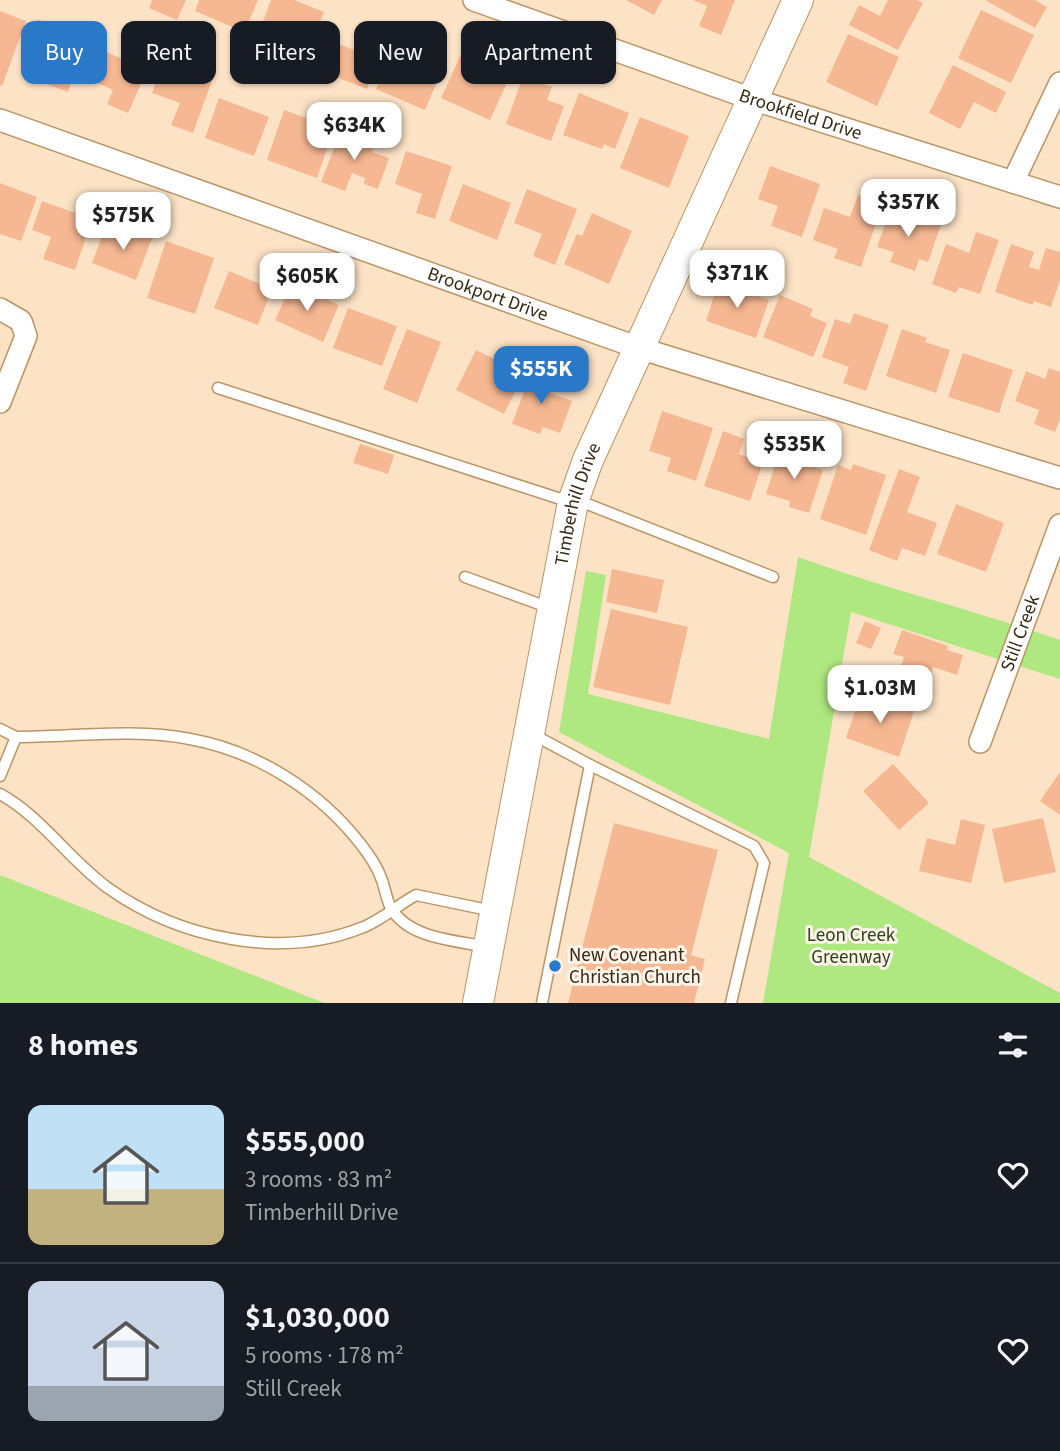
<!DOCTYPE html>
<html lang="en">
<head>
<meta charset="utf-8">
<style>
	body { margin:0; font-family:"Source Sans 3",sans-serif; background:#20242c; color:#f1f3f6; height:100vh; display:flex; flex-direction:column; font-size:26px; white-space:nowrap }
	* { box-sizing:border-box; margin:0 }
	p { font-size:23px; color:#9ea1a6 }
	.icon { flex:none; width:38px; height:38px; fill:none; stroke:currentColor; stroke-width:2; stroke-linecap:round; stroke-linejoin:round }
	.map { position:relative; height:1003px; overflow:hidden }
	.details { display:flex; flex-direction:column; background:#171b24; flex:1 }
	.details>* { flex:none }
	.guide { position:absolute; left:21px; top:21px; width:700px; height:63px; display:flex; gap:14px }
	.price { position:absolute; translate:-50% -60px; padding:0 16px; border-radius:14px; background:#fff; color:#222; font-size:23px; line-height:46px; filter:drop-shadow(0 2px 4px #0008) }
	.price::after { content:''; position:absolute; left:50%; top:42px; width:21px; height:16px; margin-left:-10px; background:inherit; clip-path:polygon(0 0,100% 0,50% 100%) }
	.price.active { background:#2a78c8; color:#fff }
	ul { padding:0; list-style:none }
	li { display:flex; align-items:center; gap:21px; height:175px; padding:0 28px }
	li+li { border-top:2px solid #363941 }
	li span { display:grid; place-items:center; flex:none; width:196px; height:140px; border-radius:14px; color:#555 }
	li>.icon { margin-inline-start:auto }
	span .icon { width:84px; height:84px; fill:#fffc; stroke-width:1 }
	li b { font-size:30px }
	h2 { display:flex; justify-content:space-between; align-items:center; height:84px; padding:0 28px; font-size:30px }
	.pill { padding:0 24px; border-radius:14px; background:#171b24; box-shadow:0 2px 5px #0004; font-size:24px; line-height:63px }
	.pill.active { background:#2a78c8; color:#fff }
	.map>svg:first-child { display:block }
</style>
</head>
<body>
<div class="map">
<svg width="1060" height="1003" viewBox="0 0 1060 1003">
	<rect width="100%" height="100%" fill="#fce3c6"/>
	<g fill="#afe780">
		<path d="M 798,557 C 884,588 973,610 1060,640 L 1060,679 L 851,612 L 809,857 L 1060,993 L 1060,1003 L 763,1003 L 789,853 L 559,732 L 586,571 L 606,575 L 588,694 L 769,739 Z"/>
		<polygon points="0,875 324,1003 0,1003"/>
	</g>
	<g fill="#f6b893">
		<polygon points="152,0 186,0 177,20 149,8"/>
		<polygon points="199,0 258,0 244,32 195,11"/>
		<polygon points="271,0 294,0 324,12 304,64 274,53 282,32 262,24"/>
		<polygon points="626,0 662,0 654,15"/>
		<polygon points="693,0 735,0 721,35 699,26 707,6"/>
		<polygon points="888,0 917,0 923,3 898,50 849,25 859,5 880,16"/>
		<polygon points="985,0 1035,0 1047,7 1035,28"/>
		<polygon points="981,10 1034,35 1011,83 958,58"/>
		<polygon points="0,11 26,21 2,86 0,85"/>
		<polygon points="37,19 87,37 68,92 46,84 54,62 26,52"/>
		<polygon points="364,23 389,32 367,89 320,71 331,41 354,50"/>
		<polygon points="400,30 420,38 409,65 439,77 425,110 376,89"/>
		<polygon points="848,34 899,57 877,106 826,82"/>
		<polygon points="102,50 147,70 128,113 107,104 113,90 89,79"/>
		<polygon points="462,52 511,74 490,120 441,98"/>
		<polygon points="165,57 214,75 193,133 171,125 180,103 152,93"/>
		<polygon points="953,65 1006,92 996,113 974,102 960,129 929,113"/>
		<polygon points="523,76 552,87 547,100 564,106 551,141 506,124"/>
		<polygon points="579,93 629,113 615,149 604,144 602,149 563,135"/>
		<polygon points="219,98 269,117 254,156 205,138"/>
		<polygon points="284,110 334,128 317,178 267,160"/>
		<polygon points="640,117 689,136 669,188 620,168"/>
		<polygon points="342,128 376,141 372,152 389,158 378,189 364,184 365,178 352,173 345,191 321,182"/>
		<polygon points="406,151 452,166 435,219 416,213 422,194 395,184"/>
		<polygon points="770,166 820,184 802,237 771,226 778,206 758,199"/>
		<polygon points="0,183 37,197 21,241 0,234"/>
		<polygon points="463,184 511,203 497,240 449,221"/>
		<polygon points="527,189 577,209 555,265 533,256 542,234 514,223"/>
		<polygon points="858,195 883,203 861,267 834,258 838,249 813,240 824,208 850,217"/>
		<polygon points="42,201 92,219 75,270 43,259 51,237 32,230"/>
		<polygon points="891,208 941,225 928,262 919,259 915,271 890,262 894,252 877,247"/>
		<polygon points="592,213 632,231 609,284 564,264 577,234 582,236"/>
		<polygon points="133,228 153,236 136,280 92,263 105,229 129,238"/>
		<polygon points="976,232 999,240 980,294 959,287 956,293 932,284 946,244 969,253"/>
		<polygon points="166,241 214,258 195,314 147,298"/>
		<polygon points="1011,244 1034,252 1029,267 1039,270 1046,248 1060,252 1060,280 1051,307 1034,301 1033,305 995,292"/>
		<polygon points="229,271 272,289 258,325 214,308"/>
		<polygon points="292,283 339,305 323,342 275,320"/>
		<polygon points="718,283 769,300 756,338 706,321"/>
		<polygon points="780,295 813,309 810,316 827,323 813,357 763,337"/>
		<polygon points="348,308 397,326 382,366 333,348"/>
		<polygon points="854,313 889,325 866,391 843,383 849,367 822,357 835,319 850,324"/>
		<polygon points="407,329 441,342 417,403 383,389"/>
		<polygon points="902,329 927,338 925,342 950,350 936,393 886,376"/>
		<polygon points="476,350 524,374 504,414 456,390"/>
		<polygon points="963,353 1013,370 999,413 948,397"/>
		<polygon points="1049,368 1060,372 1060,419 1055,432 1034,424 1039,410 1015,401 1026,371 1045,379"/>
		<polygon points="532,370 555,378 550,393 572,401 560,433 543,427 540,434 512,424"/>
		<polygon points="662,411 713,428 696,481 667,471 671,458 649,451"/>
		<polygon points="723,431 744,439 739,454 763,462 750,501 704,486"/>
		<polygon points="360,444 394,455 388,474 353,463"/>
		<polygon points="780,449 802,456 800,462 823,470 809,513 789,507 790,501 766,494"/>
		<polygon points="853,464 886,475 866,535 820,519 838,465 851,470"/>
		<polygon points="899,469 920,477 907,512 937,523 925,556 902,548 897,561 869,550"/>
		<polygon points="956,504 1004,523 986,572 937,554"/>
		<polygon points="612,569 664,580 657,613 606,602"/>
		<polygon points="611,609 688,627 670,705 593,687"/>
		<polygon points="865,621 881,628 871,649 856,643"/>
		<polygon points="902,630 948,646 947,650 963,655 957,675 933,667 925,691 896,681 904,657 893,654"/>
		<polygon points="861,693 914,711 899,757 846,738"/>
		<polygon points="893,764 929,803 899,830 863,791"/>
		<polygon points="1060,772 1060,815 1040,801"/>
		<polygon points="1043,818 1056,872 1004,883 992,829"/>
		<polygon points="961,819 985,825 971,883 919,871 927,838 955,845"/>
		<polygon points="614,823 718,850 691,955 705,959 694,1003 568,1003"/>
	</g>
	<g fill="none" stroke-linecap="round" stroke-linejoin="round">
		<defs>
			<g id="lane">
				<polyline points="218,388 570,502"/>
				<polyline points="577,500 773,577"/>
				<polyline points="465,577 550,608"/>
				<path d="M 0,729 L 16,737 C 73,737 134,728 190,739 C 256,751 318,790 359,842 C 367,852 377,866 381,878 C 385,887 386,899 391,908 C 409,939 455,940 486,947"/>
				<polyline points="532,734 590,765 542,1003"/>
				<polyline points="590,765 754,846 764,863 731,1003"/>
				<polyline points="0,776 16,737"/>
				<path d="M 0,794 C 42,817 69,860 108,888 C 178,938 280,960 361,928 C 380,921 398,905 416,895 L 493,911"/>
			</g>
			<g id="street">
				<path id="s1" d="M 474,0 L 752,99 L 1060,197"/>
				<path id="s2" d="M 0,120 L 639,348 L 1060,478"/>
				<polyline points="1013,182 1060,83"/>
				<polyline points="0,309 21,321 26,336 0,402"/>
				<path id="s3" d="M 980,742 L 1060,525"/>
			</g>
			<g id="secondary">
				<path id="s4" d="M 478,1003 L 573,502 L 588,460 L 798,0"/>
			</g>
		</defs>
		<use href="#lane" stroke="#bb9465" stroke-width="13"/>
		<use href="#street" stroke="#bb9465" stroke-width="24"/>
		<use href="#secondary" stroke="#bb9465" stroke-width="32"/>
		<use href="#lane" stroke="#fff" stroke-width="10"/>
		<use href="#street" stroke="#fff" stroke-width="21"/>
		<use href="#secondary" stroke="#fff" stroke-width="30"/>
	</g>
	<circle fill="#2a78c8" stroke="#fcf3e9" stroke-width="2.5" cx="555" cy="966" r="7"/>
	<g text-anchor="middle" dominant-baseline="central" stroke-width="6" stroke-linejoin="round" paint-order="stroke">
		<g font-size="19" fill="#372814" stroke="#fcf3e9">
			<text stroke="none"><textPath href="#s1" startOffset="346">Brookfield Drive</textPath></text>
			<text stroke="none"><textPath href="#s2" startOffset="518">Brookport Drive</textPath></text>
			<text stroke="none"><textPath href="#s4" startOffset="509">Timberhill Drive</textPath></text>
			<text stroke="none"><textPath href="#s3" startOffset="116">Still Creek</textPath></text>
		</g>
		<g font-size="19" fill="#2c4219" stroke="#fcf3e9">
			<text x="851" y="935">Leon Creek<tspan x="851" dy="22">Greenway</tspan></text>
		</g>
		<g font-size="19" fill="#372814" stroke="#fcf3e9" text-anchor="start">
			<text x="569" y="955">New Covenant<tspan x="569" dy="22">Christian Church</tspan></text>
		</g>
	</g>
</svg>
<b class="price" style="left:354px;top:162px">$634K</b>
<b class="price" style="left:908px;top:239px">$357K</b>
<b class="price" style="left:123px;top:252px">$575K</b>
<b class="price" style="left:737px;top:310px">$371K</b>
<b class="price" style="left:307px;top:313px">$605K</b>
<b class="price active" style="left:541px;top:406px">$555K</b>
<b class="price" style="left:794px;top:481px">$535K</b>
<b class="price" style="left:880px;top:725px">$1.03M</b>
<div class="guide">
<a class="pill active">Buy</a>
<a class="pill">Rent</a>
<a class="pill">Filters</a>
<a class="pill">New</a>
<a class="pill">Apartment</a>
</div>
</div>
<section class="details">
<h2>8 homes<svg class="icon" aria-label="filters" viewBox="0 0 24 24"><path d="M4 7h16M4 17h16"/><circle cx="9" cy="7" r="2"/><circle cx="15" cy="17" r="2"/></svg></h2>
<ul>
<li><span style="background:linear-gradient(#bfe0f5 60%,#c2b280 0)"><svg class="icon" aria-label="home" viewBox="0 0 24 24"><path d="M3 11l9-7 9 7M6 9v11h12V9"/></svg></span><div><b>$555,000</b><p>3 rooms · 83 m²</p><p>Timberhill Drive</p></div><svg class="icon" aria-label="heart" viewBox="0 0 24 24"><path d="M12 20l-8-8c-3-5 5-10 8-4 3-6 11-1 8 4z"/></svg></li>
<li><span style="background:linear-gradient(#c9d6e8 75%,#9aa5b1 0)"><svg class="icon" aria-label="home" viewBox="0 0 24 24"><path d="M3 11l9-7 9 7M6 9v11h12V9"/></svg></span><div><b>$1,030,000</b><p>5 rooms · 178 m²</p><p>Still Creek</p></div><svg class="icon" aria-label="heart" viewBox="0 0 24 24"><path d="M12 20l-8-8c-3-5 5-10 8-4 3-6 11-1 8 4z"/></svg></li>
</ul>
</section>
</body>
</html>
